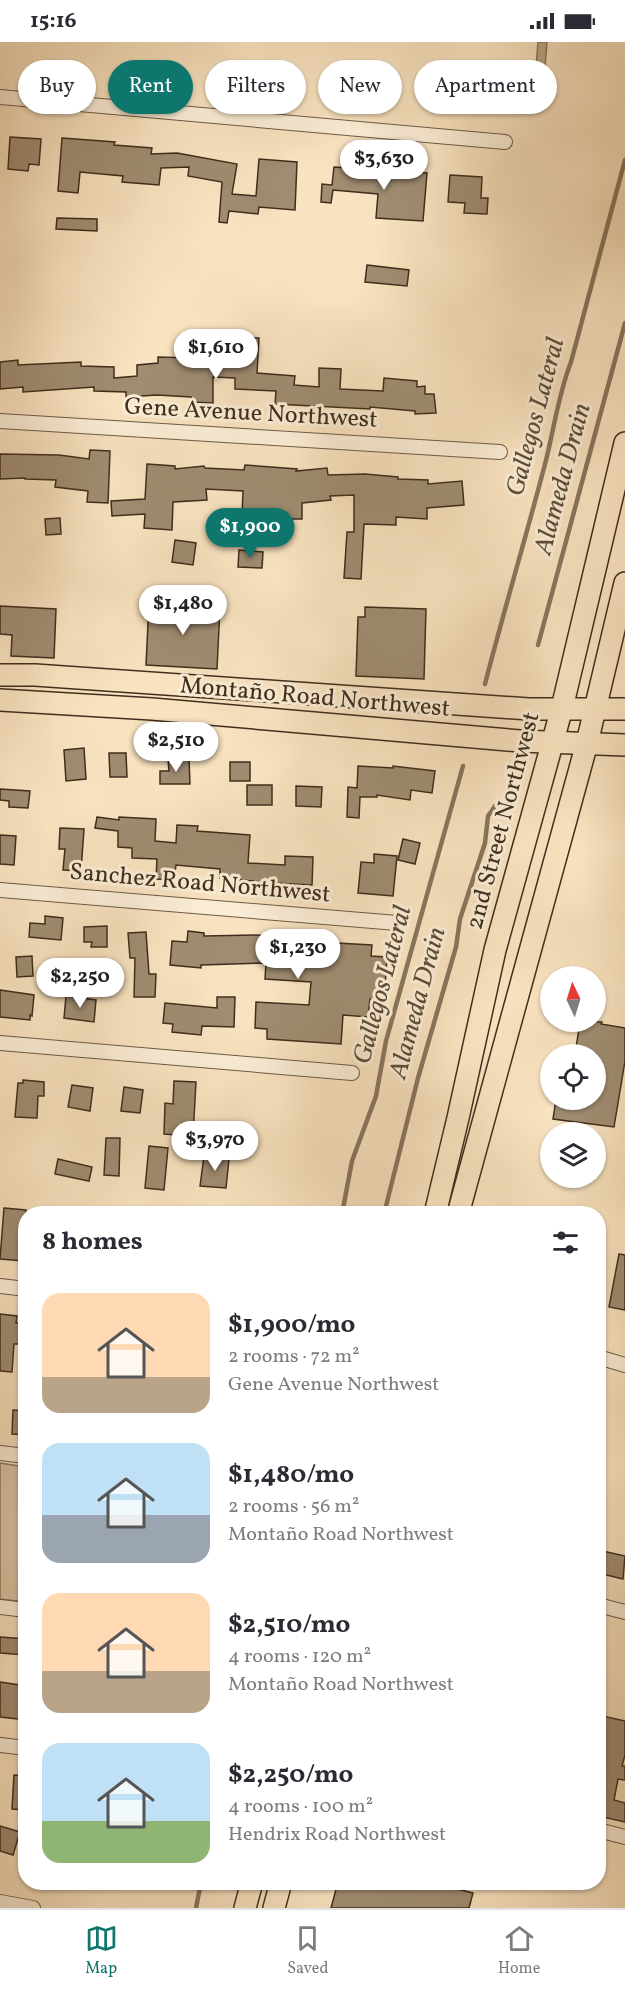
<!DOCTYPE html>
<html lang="en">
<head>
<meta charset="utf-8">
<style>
	body { margin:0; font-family:Vollkorn,serif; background:#f7f7f7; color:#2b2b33; height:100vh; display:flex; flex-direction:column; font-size:22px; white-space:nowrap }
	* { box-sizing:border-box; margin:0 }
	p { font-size:20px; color:#7c7c81 }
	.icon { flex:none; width:33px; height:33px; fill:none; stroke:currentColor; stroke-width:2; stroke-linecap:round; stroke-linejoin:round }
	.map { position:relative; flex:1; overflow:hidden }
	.panel { position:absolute; left:18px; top:1164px; width:588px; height:684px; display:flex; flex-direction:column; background:#fff; border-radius:24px; box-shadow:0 2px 4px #0004 }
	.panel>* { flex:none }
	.guide { position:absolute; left:18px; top:18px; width:590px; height:54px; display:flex; gap:12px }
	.needle { width:39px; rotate:356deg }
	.buttons { position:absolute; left:540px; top:924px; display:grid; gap:12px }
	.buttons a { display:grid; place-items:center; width:66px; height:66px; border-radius:50%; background:#fff; box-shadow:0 2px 4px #0004; font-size:30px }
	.price { position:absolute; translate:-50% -51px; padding:0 14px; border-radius:21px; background:#fff; color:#222; font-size:20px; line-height:39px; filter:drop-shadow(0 2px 3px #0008) }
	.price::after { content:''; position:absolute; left:50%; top:36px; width:18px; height:14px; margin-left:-9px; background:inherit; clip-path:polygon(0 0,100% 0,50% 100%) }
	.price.active { background:#0f766e; color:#fff }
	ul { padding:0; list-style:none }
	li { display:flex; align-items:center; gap:18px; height:150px; padding:0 24px }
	li span { display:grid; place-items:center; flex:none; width:168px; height:120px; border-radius:18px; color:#555 }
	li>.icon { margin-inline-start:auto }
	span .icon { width:72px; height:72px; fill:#fffc; stroke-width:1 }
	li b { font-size:26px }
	h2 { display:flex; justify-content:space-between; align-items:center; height:72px; padding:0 24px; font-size:26px }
	.pill { padding:0 21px; border-radius:27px; background:#fff; box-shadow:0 2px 4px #0004; font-size:21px; line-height:54px }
	.pill.active { background:#0f766e; color:#fff }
	.status { display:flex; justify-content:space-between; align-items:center; height:42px; padding:0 30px; background:#fff; direction:ltr }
	.status svg { height:16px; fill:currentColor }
	.tab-bar { display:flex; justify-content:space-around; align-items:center; height:84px; border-top:2px solid #e1e1e2; background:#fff; font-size:16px; color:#7c7c81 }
	.tab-bar a { display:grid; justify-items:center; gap:3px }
	.tab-bar .active { color:#0f766e }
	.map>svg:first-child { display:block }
</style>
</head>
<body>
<div class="status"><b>15:16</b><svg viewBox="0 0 49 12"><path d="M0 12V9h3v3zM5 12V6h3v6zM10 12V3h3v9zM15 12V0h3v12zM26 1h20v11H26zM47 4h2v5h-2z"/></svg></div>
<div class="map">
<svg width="625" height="1866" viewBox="0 0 625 1866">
	<rect width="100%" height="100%" fill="#f8e2bf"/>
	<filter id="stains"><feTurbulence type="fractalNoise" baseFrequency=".00333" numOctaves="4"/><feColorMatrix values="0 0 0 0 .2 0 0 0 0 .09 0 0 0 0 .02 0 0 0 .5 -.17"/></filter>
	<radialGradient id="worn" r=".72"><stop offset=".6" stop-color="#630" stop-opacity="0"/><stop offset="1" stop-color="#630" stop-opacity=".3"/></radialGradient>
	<polygon fill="#d9c3a3" stroke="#8c7860" stroke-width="1.5" points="0,1421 25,1425 25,1560 0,1557"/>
	<polygon fill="#b9a588" stroke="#88755d" stroke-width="1.5" points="538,0 547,0 545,25 536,25"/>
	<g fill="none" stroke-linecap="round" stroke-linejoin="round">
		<g stroke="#88755d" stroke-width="4.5">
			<polyline points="538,603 625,281"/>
			<path d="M 485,642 C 504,568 526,495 545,422 C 554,388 558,353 571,320 L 625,118"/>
			<polyline points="342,1172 352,1119 376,1054 386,999 463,724"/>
			<polyline points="384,1172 418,1036 456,905 460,877 485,801 488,774 495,764"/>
			<polyline points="196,1866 201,1840"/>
		</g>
	</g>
	<g fill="#9f8c71" stroke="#3f2e1d" stroke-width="1.5">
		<polygon points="10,95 41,97 39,123 29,122 28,129 8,127"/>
		<polygon points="62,96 115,100 114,103 152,106 151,112 177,111 237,122 232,152 256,154 259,117 297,120 295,168 259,165 258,172 229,169 227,181 219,180 222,140 188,134 189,125 161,126 159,143 122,140 123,134 80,130 78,151 58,149"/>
		<polygon points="334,125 427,131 423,179 376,176 378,152 333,148 331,161 321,160 322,142 332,143"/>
		<polygon points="450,133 482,135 481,156 488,156 487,172 464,171 465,161 448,160"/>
		<polygon points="57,176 97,177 97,189 56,187"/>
		<polygon points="367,223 409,228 407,244 365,240"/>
		<polygon points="227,294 259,296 257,331 295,334 294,343 319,345 319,326 341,327 340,347 383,349 384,336 417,339 417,345 425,344 425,352 434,352 436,371 415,372 415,369 370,365 370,367 275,362 276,349 235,347 235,336 213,335 213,361 191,360 191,355 157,353 126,355 126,350 94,349 94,345 23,350 23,345 0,347 0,320 18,318 18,323 81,320 81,324 114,325 114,336 137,334 137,323 158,321 158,315 192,316 192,311 204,311 205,302 227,302"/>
		<polygon points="90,408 110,409 108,461 87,460 88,449 55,445 56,438 25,437 25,436 0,437 0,412 59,413 89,417"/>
		<polygon points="147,422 175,424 175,427 204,424 205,426 244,428 245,423 297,427 296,429 327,426 328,433 365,432 398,435 398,437 428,438 428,442 462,439 464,463 427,466 427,477 396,475 396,483 364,482 361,537 344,536 347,490 354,490 354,453 330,454 331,458 302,461 302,477 274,477 274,475 242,473 243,449 206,447 207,458 173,460 172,488 144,486 145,472 112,474 111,459 145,457"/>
		<polygon points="60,476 61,492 46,493 45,477"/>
		<polygon points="175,498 196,501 193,523 172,520"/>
		<polygon points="239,508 263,510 262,526 238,525"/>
		<polygon points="149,561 220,565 217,627 146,623"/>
		<polygon points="0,564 56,567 54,616 11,614 12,593 0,592"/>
		<polygon points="365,565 426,567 424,637 356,634 358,575 365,575"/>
		<polygon points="84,706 86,737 66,739 64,708"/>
		<polygon points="109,711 126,711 127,735 110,735"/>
		<polygon points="168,717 189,717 190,742 160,742 160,729 169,729"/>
		<rect x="230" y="720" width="20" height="19"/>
		<polygon points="358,724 393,726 393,724 435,729 432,751 411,748 410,758 377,753 377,755 360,755 359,776 347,775 348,745 357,746"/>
		<rect x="247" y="743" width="25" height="20"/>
		<polygon points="296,744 322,745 321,765 296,764"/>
		<polygon points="0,747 30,749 28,766 9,765 9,759 0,758"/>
		<polygon points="97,775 119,778 119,775 156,777 155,799 176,801 177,783 198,784 197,789 250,793 248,821 285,823 285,814 313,815 312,843 274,841 220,836 220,827 176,823 174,838 156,837 157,817 132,816 132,806 118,805 118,789 95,786"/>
		<polygon points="60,786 84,787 81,829 63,828 65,807 59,807"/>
		<polygon points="0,793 16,794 14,823 0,822"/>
		<polygon points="403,797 420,801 415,822 398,818"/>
		<polygon points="374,812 397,814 393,854 358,851 361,820 374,821"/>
		<polygon points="45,874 63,876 61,898 29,895 30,881 45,882"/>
		<polygon points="107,884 107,905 91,905 92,900 84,900 84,885"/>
		<polygon points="188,889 204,891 204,894 256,893 301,896 301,899 372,903 371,914 387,915 384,959 370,957 368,975 343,973 341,1002 267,997 267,987 255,986 256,960 309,963 311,940 265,937 266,921 201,923 201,926 170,923 172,899 187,900"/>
		<polygon points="146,890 149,932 156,932 155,955 134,955 135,916 130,916 128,891"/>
		<polygon points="32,914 33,934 17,935 16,915"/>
		<polygon points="0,948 34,953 32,974 30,973 30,978 0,975"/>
		<polygon points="66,954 96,958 94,980 64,976"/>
		<polygon points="217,955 235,955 234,985 202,984 201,993 172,990 173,982 163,981 165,961 217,966"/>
		<polygon points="580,980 602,980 601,982 625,986 625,1019 614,1085 553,1077 556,1058 596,1058 596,1012 575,1012"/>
		<polygon points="23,1038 44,1040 44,1054 38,1054 37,1076 15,1075 18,1041 23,1041"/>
		<polygon points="174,1039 196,1040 193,1094 164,1092 165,1061 173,1062"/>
		<polygon points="72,1043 93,1046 90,1069 68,1065"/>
		<polygon points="124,1045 143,1048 140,1071 121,1069"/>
		<polygon points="106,1096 120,1096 119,1134 104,1133"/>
		<polygon points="149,1104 168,1106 164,1148 145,1146"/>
		<polygon points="204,1114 229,1117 226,1146 200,1144"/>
		<polygon points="58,1117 92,1125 89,1139 55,1132"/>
		<polygon points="4,1166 26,1168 23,1219 0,1217"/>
		<polygon points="619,1212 625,1213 625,1268 609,1265"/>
		<polygon points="0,1272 17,1274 16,1281 26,1280 26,1302 14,1302 12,1330 0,1329"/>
		<polygon points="13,1368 26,1369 26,1393 12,1392"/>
		<polygon points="598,1508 625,1514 623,1537 598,1531"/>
		<polygon points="0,1595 26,1597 26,1613 0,1611"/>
		<polygon points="0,1640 26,1644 26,1678 0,1675"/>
		<polygon points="598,1673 625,1679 625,1713 622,1724 625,1724 625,1738 618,1737 614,1758 625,1761 625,1780 598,1774"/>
		<polygon points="14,1733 26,1734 26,1768 12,1767"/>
		<polygon points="0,1784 20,1790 13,1813 0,1809"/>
		<polygon points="338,1840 430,1840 473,1851 469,1866 331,1866"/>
	</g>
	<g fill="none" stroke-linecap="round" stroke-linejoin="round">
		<defs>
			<g id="street">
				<polyline points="0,55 505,100"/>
				<polyline points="0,379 500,410"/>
				<polyline points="0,848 397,881"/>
				<polyline points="0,1001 352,1031"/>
				<polyline points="0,1244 26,1247"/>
				<polyline points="598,1315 625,1323"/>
				<polyline points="0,1411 26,1414"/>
				<polyline points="598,1563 625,1570"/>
				<polyline points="0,1565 26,1568"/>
				<polyline points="0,1703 26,1706"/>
				<polyline points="598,1788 625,1795"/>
				<polyline points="0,1860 33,1866"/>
			</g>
			<g id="primary">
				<polyline points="0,633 35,633 529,667 625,667"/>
				<polyline points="0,658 152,667 520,699 625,703"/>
				<polyline points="435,1172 458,1076 495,908 562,666 625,401"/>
				<polyline points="458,1172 587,701 625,541"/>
				<polyline points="245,1866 252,1840"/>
				<polyline points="274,1866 281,1840"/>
			</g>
		</defs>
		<use href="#street" stroke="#6d5b46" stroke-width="16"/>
		<use href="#primary" stroke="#3f2e1d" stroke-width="24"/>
		<use href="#street" stroke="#faecd5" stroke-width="14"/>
		<use href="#primary" stroke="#f8e2bf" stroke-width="21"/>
	</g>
	<g text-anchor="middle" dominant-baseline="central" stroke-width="6" stroke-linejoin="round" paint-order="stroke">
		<g font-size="24" fill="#3f2e1d" stroke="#faecd5">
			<text transform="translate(251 372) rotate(3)">Gene Avenue Northwest</text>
			<text transform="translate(315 656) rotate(5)">Montaño Road Northwest</text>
			<text transform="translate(504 779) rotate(-75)">2nd Street Northwest</text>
			<text transform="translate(200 842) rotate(5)">Sanchez Road Northwest</text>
		</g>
		<g font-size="26" font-style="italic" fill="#5e4c38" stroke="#faecd5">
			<text transform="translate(536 375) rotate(-75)">Gallegos Lateral</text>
			<text transform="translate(563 437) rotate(-75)">Alameda Drain</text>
			<text transform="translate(383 943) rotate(-75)">Gallegos Lateral</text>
			<text transform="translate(418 961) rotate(-75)">Alameda Drain</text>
		</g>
	</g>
	<rect width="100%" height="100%" filter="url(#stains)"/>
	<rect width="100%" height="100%" fill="url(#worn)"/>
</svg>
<div class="buttons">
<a><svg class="needle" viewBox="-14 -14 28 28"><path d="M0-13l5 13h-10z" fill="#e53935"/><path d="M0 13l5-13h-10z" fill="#7c7c81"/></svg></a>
<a><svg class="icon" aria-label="locate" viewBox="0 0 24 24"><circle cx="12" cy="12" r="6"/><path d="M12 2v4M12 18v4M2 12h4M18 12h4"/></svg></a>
<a><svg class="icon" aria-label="layers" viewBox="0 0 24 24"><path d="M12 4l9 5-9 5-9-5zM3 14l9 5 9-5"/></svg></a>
</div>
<b class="price" style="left:384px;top:149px">$3,630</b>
<b class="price" style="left:216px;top:338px">$1,610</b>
<b class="price active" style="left:250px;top:517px">$1,900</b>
<b class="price" style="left:183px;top:594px">$1,480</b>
<b class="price" style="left:176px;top:731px">$2,510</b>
<b class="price" style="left:298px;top:938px">$1,230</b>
<b class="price" style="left:80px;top:967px">$2,250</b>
<b class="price" style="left:215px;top:1130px">$3,970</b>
<div class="guide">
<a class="pill">Buy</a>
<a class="pill active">Rent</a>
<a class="pill">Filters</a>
<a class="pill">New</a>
<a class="pill">Apartment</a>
</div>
<section class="panel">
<h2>8 homes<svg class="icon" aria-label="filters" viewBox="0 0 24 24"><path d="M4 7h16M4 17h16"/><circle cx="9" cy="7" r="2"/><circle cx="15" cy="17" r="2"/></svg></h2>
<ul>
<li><span style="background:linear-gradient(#ffd9b3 70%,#b9a48a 0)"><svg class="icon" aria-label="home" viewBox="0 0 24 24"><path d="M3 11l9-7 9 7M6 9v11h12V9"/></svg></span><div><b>$1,900/mo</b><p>2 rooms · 72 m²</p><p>Gene Avenue Northwest</p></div></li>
<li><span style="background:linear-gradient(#bfe0f5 60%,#9aa5b1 0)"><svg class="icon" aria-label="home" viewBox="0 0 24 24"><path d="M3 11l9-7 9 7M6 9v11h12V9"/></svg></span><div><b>$1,480/mo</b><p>2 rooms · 56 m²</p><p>Montaño Road Northwest</p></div></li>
<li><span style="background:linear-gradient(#ffd9b3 65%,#b9a48a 0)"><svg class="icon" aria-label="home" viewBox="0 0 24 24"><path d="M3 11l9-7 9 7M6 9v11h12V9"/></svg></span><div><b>$2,510/mo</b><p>4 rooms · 120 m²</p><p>Montaño Road Northwest</p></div></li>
<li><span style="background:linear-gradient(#bfe0f5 65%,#8fb573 0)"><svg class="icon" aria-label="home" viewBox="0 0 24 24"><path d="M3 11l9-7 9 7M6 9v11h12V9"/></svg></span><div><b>$2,250/mo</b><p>4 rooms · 100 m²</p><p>Hendrix Road Northwest</p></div></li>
</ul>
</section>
</div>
<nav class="tab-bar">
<a class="active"><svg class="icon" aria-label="map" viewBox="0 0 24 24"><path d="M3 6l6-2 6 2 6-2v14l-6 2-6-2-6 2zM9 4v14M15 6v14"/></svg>Map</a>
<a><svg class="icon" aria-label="saved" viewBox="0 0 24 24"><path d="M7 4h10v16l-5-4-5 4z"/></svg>Saved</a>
<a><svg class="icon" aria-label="home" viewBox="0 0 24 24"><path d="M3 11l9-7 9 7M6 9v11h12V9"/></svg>Home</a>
</nav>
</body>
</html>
